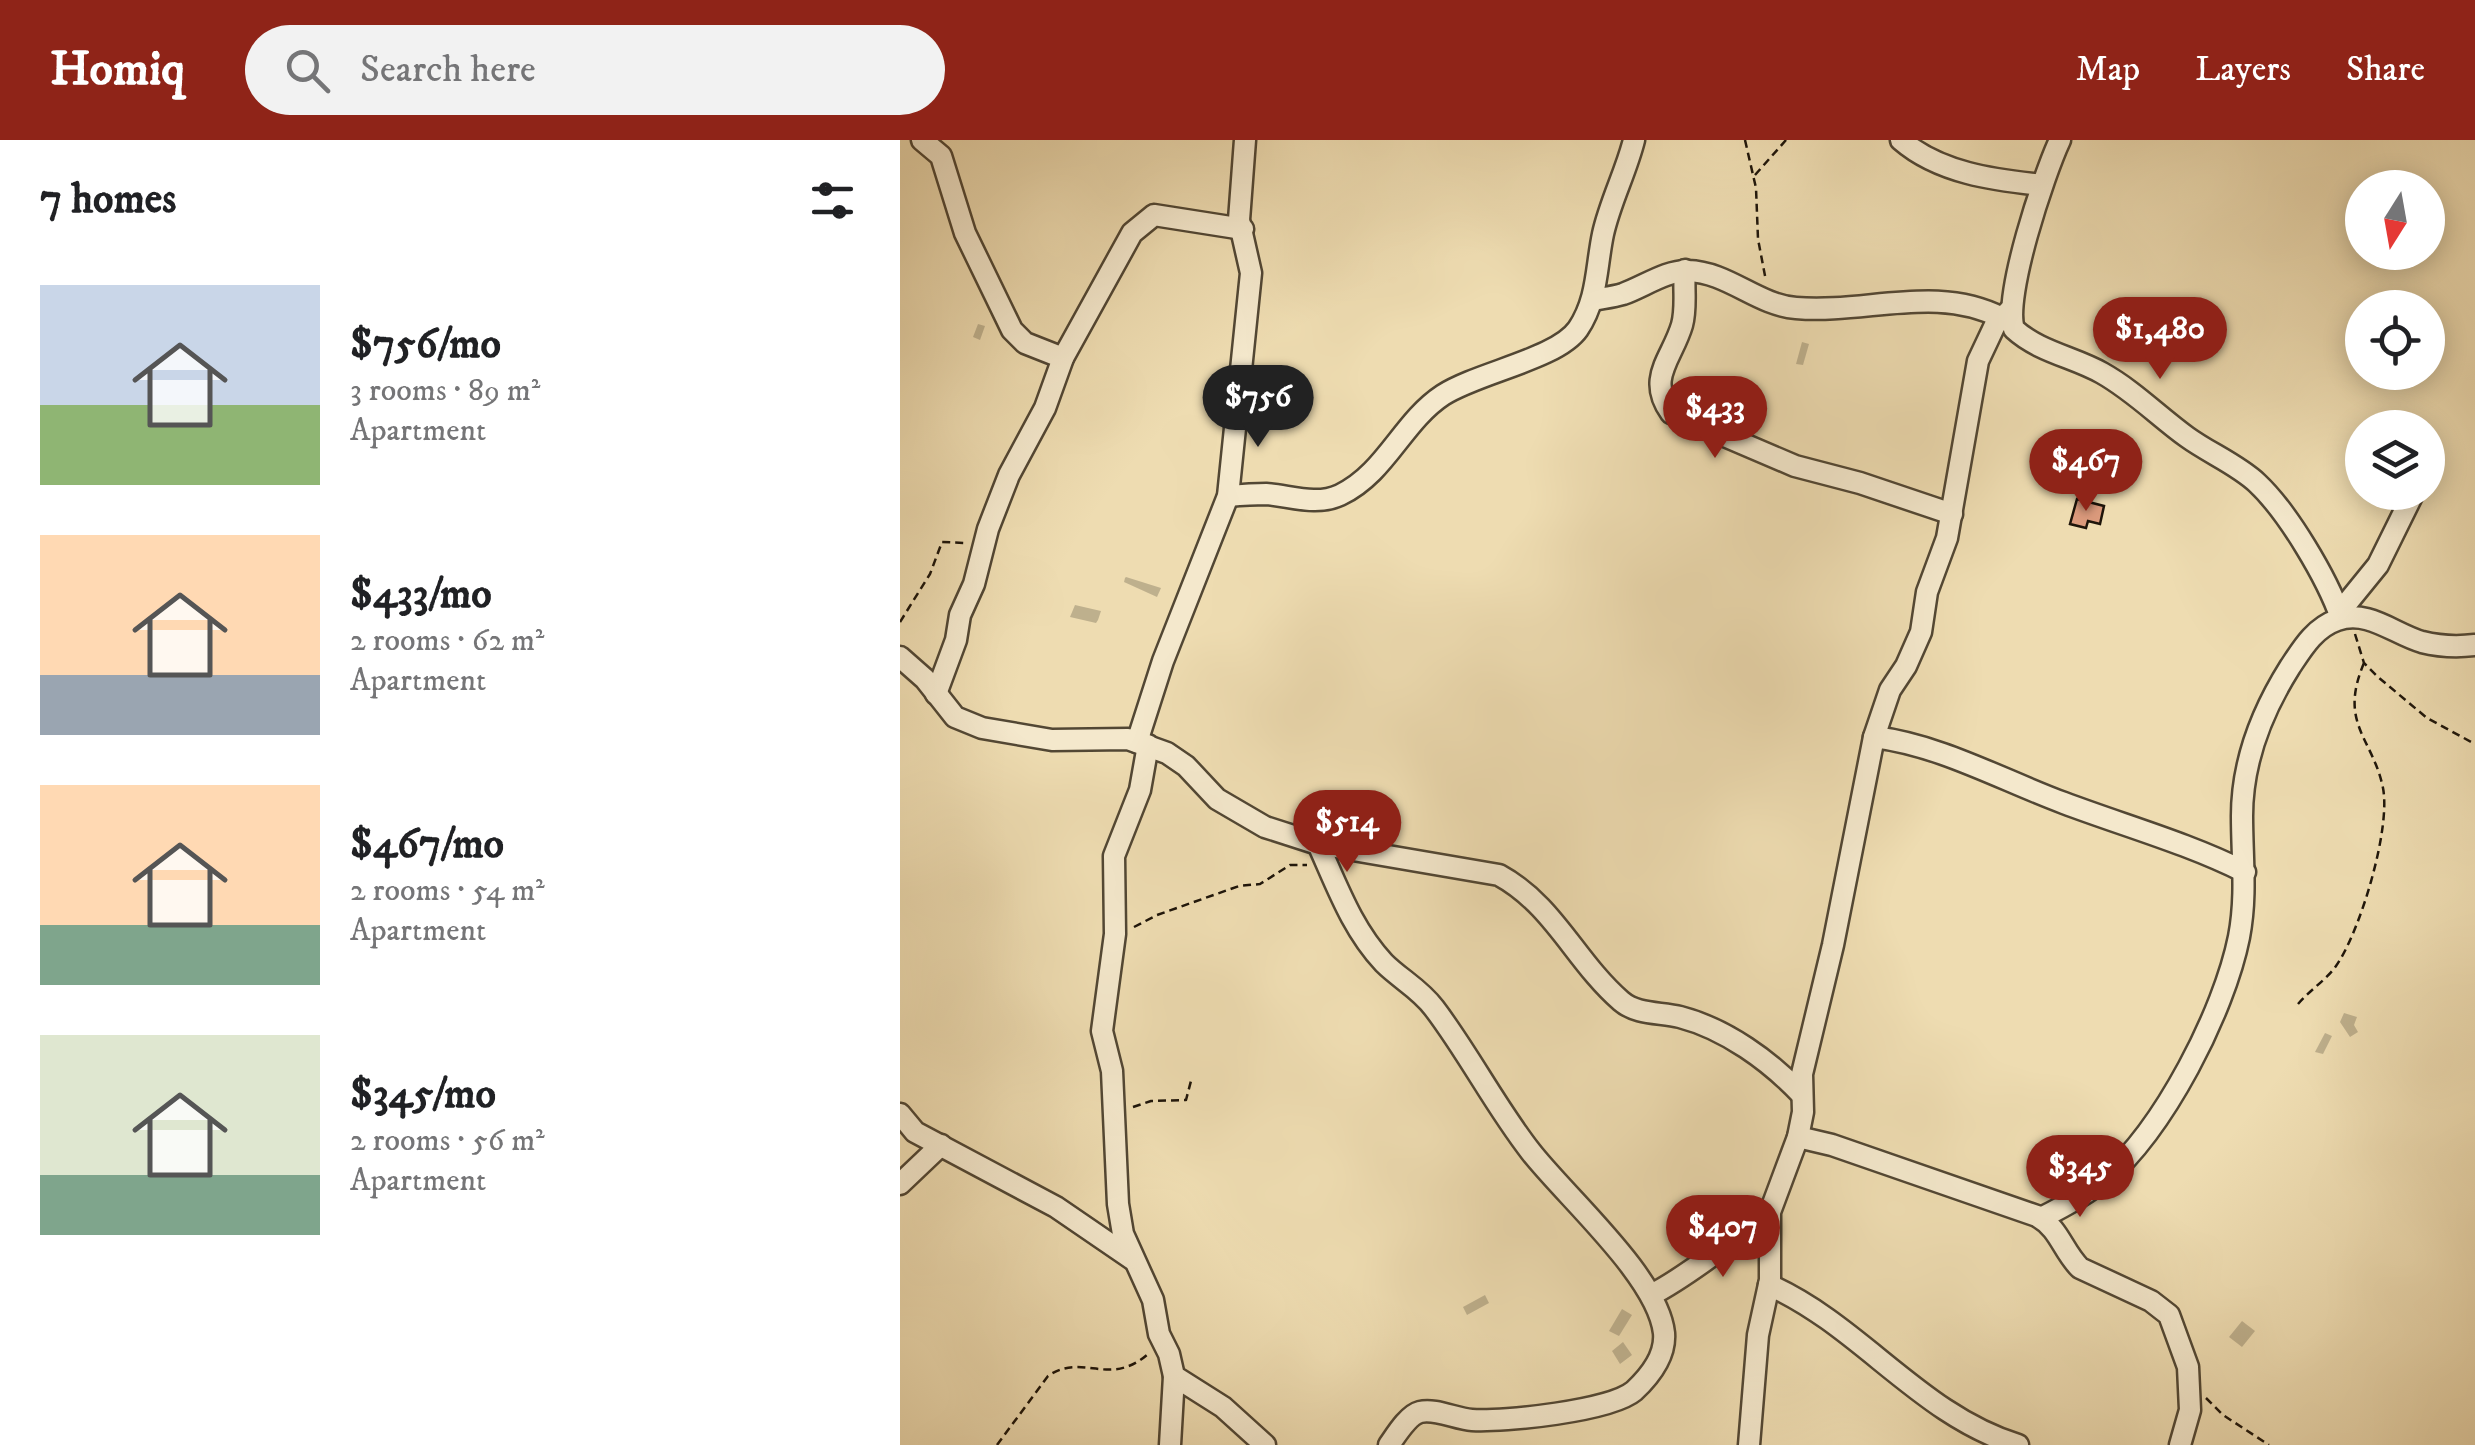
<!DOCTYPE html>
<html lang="en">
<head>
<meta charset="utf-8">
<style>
	body { margin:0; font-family:"IM FELL DW Pica",serif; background:#f2f2f2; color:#202124; height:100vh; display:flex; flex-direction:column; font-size:38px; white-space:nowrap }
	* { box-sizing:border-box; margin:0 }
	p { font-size:32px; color:#757577 }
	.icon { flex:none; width:55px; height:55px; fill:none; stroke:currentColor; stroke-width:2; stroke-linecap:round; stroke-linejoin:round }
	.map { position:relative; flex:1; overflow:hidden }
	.side { display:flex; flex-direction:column; background:#fff; width:900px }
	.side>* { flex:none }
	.needle { width:65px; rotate:191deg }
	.controls { position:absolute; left:1445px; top:30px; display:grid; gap:20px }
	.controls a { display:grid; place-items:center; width:100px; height:100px; border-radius:50%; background:#fff; box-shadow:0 5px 25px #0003; font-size:50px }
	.price { position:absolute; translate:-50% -85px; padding:0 22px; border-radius:35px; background:#8f2418; color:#fff; font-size:32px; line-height:65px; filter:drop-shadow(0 2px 5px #0008) }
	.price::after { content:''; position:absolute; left:50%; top:60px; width:30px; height:22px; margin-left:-15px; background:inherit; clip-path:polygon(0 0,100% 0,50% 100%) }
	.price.current { background:#222; color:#fff }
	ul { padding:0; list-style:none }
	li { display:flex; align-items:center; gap:30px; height:250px; padding:0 40px }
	li span { display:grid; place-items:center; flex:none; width:280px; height:200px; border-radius:0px; color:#555 }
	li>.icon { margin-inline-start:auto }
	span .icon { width:120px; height:120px; fill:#fffc; stroke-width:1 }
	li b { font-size:42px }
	h2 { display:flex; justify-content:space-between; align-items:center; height:120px; padding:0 40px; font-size:42px }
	header { display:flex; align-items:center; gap:60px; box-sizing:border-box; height:140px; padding:0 50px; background:#8f2418; color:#fff }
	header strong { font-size:48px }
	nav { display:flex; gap:55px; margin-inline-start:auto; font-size:35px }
	.search { width:700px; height:90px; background:#f2f2f2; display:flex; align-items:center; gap:25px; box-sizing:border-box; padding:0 35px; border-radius:55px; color:#757577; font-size:38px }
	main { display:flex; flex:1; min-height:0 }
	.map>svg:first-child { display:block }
</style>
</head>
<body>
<header>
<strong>Homiq</strong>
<div class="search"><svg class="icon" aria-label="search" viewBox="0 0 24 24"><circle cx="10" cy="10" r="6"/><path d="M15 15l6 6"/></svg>Search here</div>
<nav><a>Map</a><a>Layers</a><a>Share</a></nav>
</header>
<main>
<section class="side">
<h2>7 homes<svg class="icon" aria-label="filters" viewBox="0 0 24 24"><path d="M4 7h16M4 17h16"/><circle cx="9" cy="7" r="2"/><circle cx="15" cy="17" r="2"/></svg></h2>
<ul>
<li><span style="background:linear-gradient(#c9d6e8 60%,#8fb573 0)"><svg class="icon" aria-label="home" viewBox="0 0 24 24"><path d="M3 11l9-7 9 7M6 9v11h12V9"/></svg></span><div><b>$756/mo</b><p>3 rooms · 89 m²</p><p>Apartment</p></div></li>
<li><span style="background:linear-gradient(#ffd9b3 70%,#9aa5b1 0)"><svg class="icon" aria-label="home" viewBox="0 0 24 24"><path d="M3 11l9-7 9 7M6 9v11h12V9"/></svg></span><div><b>$433/mo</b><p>2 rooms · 62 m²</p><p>Apartment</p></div></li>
<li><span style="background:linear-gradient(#ffd9b3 70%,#7fa58c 0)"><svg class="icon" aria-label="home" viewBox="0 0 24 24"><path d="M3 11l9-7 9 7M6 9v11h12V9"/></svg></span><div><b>$467/mo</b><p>2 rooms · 54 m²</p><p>Apartment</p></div></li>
<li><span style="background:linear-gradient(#dfe7d0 70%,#7fa58c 0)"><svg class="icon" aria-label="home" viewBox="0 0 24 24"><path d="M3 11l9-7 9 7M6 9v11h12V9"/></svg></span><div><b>$345/mo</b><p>2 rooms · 56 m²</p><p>Apartment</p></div></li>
</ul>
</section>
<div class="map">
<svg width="1575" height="1305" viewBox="0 0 1575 1305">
	<rect width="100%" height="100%" fill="#eedcb1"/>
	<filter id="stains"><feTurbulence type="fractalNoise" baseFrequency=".002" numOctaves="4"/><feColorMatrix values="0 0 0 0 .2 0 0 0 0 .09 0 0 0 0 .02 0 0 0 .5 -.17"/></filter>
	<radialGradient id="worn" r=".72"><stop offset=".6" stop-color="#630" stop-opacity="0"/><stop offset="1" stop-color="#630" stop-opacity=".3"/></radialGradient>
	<g fill="#0003">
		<polygon points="78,184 85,186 80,200 73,197"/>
		<polygon points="902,202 909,204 903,225 896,224"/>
		<polygon points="225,438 226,437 261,448 257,457 224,442"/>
		<polygon points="175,465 201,471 198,480 196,483 170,477"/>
		<polygon points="1444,873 1457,877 1454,885 1458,892 1450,897 1440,882"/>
		<polygon points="1425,893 1432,896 1423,914 1415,912"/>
		<polygon points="585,1155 589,1163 567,1175 563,1167"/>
		<polygon points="722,1169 732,1175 719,1196 709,1191"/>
		<polygon points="1342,1181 1355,1191 1342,1207 1329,1197"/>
		<polygon points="723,1202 732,1215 720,1224 712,1211"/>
	</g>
	<polygon fill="#db9a7c" stroke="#1e150a" stroke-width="2.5" points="1177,359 1204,366 1200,384 1188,381 1186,388 1170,384"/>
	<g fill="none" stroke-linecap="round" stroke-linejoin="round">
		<defs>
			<g id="minor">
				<polyline points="22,0 41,16 65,93 112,190 125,203 163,218"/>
				<path d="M 1001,0 C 1039,33 1094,40 1142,45"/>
				<path d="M 1160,0 C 1144,34 1103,157 1114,189 C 1139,212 1174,217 1202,233 C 1234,251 1258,276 1287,297 C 1309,313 1338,325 1357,343 C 1388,372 1427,438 1441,478"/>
				<path d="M 785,130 C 783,148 787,167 782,185 C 772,219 746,238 771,273 L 895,326 L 960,343 L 1052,374"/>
				<path d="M 693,160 C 703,158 713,157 723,154 C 743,147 767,130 788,131 C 828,132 857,165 896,168 C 966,174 1036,144 1102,178"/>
				<path d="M 328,356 C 340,355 353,354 366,354 C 391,356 416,366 440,355 C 486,333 502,282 543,255 C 579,232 657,219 678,189 C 698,159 696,127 703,94 C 710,62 726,32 734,0"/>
				<polyline points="1439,473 1478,425 1514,352"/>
				<path d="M 0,517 L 25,539 L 55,577 L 82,588 L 152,600 L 228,599 L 267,613 L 286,626 L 317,659 L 365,687 L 418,704 L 599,735 C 654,765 675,821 721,861 C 737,875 761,872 780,877 C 826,889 870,921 902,955"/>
				<polyline points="36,554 56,500 60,475 74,444 88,389 109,335 145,268 163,218 232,93 254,75 343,89"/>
				<path d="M 974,597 C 1040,605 1102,640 1164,663 C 1225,686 1287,703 1345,732"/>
				<polyline points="237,602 263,521 328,356 351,133 339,80 345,0"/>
				<polyline points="248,605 240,650 214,716 215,794 202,891 212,931 218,1064 223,1094 253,1160 259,1194 269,1214 274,1236 323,1267 365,1305"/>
				<path d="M 418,704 C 437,746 452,789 484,823 C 500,839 520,849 534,868 C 569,914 595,966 631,1012 C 667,1058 758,1137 764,1193 C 766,1216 750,1236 734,1251 C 710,1271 604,1282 572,1280 C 556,1279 535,1268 520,1272 C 508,1275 496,1295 489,1305"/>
				<polyline points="0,974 15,992 156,1067 232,1119"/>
				<path d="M 898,997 L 932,1005 L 1137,1076 C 1160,1089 1162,1110 1180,1128 L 1251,1161 L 1269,1175 L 1288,1227 L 1290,1270 L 1280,1305"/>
				<polyline points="0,1044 41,1005"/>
				<path d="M 1141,1078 C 1163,1067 1186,1055 1205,1039 C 1264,989 1324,872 1339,797 C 1347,755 1342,718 1342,676 C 1342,622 1361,573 1390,527 C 1402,509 1414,488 1437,480 C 1468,469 1494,494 1522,502 C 1538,506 1559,507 1575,505"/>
				<path d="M 869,1145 C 961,1186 1020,1275 1118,1305"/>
				<path d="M 751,1155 C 794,1133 827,1101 869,1078"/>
				<polyline points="270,1305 274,1236"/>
				<polyline points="849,1305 858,1195 870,1140 870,1072 898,997 903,972 902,934 933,805 974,597 990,550 1006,526 1021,492 1027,452 1047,398 1078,221 1095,185 1111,169"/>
			</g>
		</defs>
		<use href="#minor" stroke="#524734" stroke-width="25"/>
		<g stroke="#1e150a" stroke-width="2.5" stroke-dasharray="8 5" stroke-linecap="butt">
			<polyline points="845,0 856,48 858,99 866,141"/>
			<polyline points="855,35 886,0"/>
			<polyline points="0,482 30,434 42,402 64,403"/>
			<polyline points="1455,494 1464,523 1478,537 1527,578 1575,604"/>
			<polyline points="234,787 257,775 339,746 360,744 390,725 407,725"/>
			<path d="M 1398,864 C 1410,850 1426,840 1436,826 C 1460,792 1491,689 1483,648 C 1473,598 1438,584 1464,523"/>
			<polyline points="233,967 251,961 286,960 292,937"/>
			<polyline points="1306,1258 1323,1275 1369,1305"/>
			<path d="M 97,1305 L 148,1236 C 183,1212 209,1248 248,1214"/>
		</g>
		<use href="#minor" stroke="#f4e8cc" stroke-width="20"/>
	</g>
	<rect width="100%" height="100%" filter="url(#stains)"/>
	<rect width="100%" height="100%" fill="url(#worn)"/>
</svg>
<div class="controls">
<a><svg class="needle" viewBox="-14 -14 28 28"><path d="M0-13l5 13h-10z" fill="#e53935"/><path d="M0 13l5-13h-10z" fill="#757577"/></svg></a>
<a><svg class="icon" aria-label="locate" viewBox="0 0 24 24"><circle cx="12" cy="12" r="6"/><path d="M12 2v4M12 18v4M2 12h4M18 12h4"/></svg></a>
<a><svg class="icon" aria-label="layers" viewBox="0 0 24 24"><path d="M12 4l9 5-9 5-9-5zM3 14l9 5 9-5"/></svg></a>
</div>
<b class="price" style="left:1260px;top:242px">$1,480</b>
<b class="price current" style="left:358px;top:310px">$756</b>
<b class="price" style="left:815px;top:321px">$433</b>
<b class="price" style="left:1186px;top:374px">$467</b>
<b class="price" style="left:447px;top:735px">$514</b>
<b class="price" style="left:1180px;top:1080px">$345</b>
<b class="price" style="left:823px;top:1140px">$407</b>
</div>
</main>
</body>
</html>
